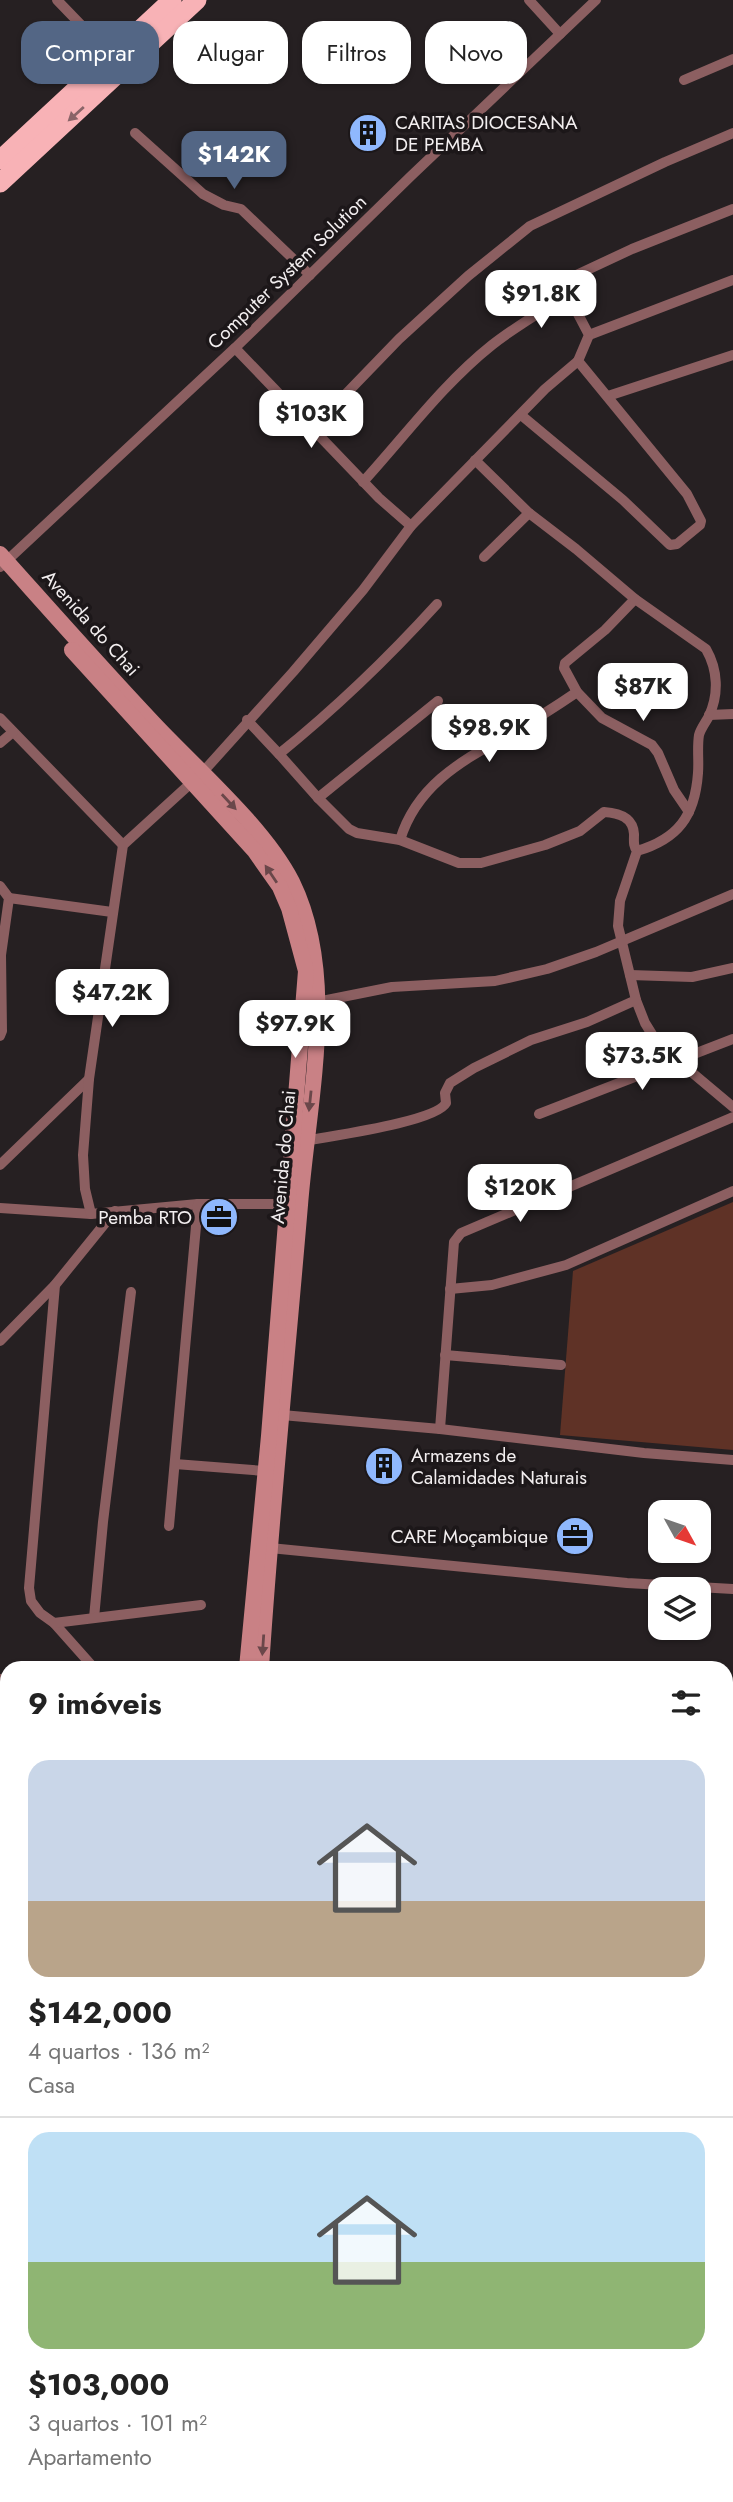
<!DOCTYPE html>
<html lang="pt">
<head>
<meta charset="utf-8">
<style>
	body { margin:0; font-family:Jost,sans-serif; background:#f6f6f6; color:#222; height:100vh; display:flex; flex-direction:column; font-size:26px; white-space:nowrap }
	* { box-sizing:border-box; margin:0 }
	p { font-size:23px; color:#767676 }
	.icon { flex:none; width:38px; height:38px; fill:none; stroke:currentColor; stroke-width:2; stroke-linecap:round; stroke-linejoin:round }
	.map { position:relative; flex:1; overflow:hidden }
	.side { position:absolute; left:0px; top:1661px; width:733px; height:842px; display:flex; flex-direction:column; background:#fff; border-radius:21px 21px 0 0; box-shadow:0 2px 5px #0004 }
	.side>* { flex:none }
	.top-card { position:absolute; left:21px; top:21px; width:691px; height:63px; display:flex; gap:14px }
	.needle { width:46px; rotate:130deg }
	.tools { position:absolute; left:648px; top:1500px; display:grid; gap:14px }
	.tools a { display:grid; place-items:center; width:63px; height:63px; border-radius:14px; background:#fff; box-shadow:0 2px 5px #0004; font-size:35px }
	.price { position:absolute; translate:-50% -60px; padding:0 16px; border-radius:14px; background:#fff; color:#222; font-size:23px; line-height:46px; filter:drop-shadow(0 2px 4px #0008) }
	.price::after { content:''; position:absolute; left:50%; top:42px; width:21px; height:16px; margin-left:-10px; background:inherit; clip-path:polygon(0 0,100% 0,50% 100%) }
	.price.on { background:#536685; color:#fff }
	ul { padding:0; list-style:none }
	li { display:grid; align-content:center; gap:14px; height:371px; padding:0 28px }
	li+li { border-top:2px solid #e0e0e0 }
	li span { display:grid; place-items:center; height:217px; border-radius:21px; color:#555 }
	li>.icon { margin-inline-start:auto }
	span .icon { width:126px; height:126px; fill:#fffc; stroke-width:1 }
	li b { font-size:30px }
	h2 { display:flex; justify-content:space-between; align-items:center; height:84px; padding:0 28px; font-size:30px }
	.tag { padding:0 24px; border-radius:21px; background:#fff; box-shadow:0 2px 5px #0004; font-size:24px; line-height:63px }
	.tag.on { background:#536685; color:#fff }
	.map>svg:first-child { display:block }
</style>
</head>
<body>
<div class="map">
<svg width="733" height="2502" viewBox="0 0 733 2502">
	<rect width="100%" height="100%" fill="#262022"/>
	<polygon fill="#5f3226" points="733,1202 733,1450 560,1435 573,1271"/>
	<polygon fill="#1f0527" points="733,1779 733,2502 0,2502 0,2121 7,2118 7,2496 726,2496 726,1780"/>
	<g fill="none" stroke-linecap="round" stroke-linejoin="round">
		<g stroke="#8c5f61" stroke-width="10">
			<polyline points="57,0 112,57"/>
			<polyline points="529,0 560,34"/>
			<polyline points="684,80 733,59"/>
			<polyline points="135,133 203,194 224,205 241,209 310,275"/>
			<polyline points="589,335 733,280"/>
			<polyline points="235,348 379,498 411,526"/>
			<polyline points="608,396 733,355"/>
			<polyline points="521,415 623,500 670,545 677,544 700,525 701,521 687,494 578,361 589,335 568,295"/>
			<polyline points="313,428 399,339 468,276 530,226 665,162 733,133"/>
			<polyline points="475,460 529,513 576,549 635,599 605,630 565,663 564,668 577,692 602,718 652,745 658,753 674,790 689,812"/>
			<path d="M 363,482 C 405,436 443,384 492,345 C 516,326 542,311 568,295 L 565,284 L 570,278 L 632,249 L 733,209"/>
			<polyline points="484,557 529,513"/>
			<polyline points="0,567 235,348 411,176 596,0"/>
			<path d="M 635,599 L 706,649 C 718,670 719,694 709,716 C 706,722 701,728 699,735 C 697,747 699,761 698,773 C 695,816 678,839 637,851"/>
			<polyline points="709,715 733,714"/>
			<polyline points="0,718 123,845"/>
			<polyline points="247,720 279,754"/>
			<polyline points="0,743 13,732"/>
			<polyline points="318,798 438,701"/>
			<path d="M 400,840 C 418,781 468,758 518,729 C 538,718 558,705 577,692"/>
			<polyline points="0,886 9,898 1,955 2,1031 0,1036"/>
			<polyline points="9,898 112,912"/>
			<polyline points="630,975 692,977 733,968"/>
			<polyline points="636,1000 645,1023 658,1044 733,1107"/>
			<polyline points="312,1003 392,987 495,981 547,969 596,952 733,894"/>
			<polyline points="539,1114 733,1039"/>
			<path d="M 305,1141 C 329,1136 436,1122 446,1103 L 445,1093 L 450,1083 L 474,1068 L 531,1040 L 587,1022 L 636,1000 L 618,926 L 620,901 L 637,851 C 633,845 634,842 634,834 C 633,817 619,813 604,812 L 580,831 L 545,845 L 481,863 L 459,863 L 400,840 L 357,833 L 349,829 L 318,798 L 279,754 C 336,708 388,658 437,604"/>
			<polyline points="0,1165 89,1079"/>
			<polyline points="0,1208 91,1214 198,1204 286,1204"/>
			<polyline points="91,1214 85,1189 83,1155 89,1079 123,845 202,773 293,672 363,590 411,526 545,389 578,361"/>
			<polyline points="55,1285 29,1588 31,1601 40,1613 54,1623 94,1668"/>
			<polyline points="450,1289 492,1285 566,1265 733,1191"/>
			<polyline points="0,1341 55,1285 115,1211"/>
			<polyline points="445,1355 561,1365"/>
			<polyline points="282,1415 440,1429 644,1453 733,1460"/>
			<polyline points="440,1429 454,1242 461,1233 733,1117"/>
			<polyline points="175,1464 265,1471"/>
			<polyline points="169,1526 198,1204"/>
			<polyline points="270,1548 627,1583 733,1589"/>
			<polyline points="94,1618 103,1522 131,1292"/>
			<polyline points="54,1623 201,1605"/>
			<polyline points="0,1679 7,1686"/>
			<polyline points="0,1841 7,1848"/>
			<polyline points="0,1993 7,2001"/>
		</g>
		<polyline stroke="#8c5f61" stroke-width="14" points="726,1700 733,1699"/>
		<g stroke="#c98185" stroke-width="16">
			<path d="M 0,554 C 52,612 104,671 158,728 C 200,772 265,829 292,882 C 339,978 308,1102 300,1205 C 287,1359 271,1513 261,1668"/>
			<polyline points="72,650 254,850 280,887 289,908 306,971 269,1436 247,1668"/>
			<polyline points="0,2048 7,2043"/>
		</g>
		<g stroke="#f8b2b6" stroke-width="19">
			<polyline points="0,160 172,0"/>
			<polyline points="0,183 197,0"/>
		</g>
	</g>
	<defs><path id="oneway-solid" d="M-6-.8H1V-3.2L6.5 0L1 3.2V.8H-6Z" transform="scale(1.75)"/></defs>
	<use fill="#8a6468" href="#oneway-solid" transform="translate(76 114) rotate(138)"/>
	<g fill="#6a474a">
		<use href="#oneway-solid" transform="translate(229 802) rotate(47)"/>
		<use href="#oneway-solid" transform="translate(271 874) rotate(-124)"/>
		<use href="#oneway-solid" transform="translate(310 1101) rotate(96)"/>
		<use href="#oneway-solid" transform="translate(263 1645) rotate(94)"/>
	</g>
	<defs>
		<symbol id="building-disc" viewBox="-11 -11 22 22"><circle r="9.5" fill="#8fb8fd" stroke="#1c1719"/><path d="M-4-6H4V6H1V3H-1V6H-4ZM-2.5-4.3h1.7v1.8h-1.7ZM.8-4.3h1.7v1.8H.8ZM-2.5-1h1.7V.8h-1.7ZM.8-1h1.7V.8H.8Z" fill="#111"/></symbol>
		<symbol id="office-disc" viewBox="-11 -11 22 22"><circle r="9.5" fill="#8fb8fd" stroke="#1c1719"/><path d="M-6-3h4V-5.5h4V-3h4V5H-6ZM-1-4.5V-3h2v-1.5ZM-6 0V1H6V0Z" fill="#111"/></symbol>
	</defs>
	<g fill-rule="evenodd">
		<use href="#building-disc" x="346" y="111" width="44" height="44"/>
		<use href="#office-disc" x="197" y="1195" width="44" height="44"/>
		<use href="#building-disc" x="362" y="1444" width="44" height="44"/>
		<use href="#office-disc" x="553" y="1514" width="44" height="44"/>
	</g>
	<g text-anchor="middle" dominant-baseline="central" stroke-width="7" stroke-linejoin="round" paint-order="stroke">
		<g font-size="19" fill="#f3eff0" stroke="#1c1719" text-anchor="start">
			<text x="395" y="122">CARITAS DIOCESANA<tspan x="395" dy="22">DE PEMBA</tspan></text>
			<text x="192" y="1217" text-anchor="end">Pemba RTO</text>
			<text x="411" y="1455">Armazens de<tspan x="411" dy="22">Calamidades Naturais</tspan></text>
			<text x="548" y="1536" text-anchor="end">CARE Moçambique</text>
		</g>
		<g font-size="19" fill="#f3eff0" stroke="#1c1719">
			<text transform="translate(287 272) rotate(-44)">Computer System Solution</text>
			<text transform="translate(91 623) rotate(48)">Avenida do Chai</text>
			<text transform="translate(283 1157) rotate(-85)">Avenida do Chai</text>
		</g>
	</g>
</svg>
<div class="tools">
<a><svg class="needle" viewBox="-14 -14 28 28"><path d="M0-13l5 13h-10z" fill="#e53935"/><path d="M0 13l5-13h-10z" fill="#767676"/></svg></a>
<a><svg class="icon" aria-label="layers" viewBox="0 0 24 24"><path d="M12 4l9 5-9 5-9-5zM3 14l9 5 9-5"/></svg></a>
</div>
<b class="price on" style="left:234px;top:191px">$142K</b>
<b class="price" style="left:541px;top:330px">$91.8K</b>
<b class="price" style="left:311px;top:450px">$103K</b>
<b class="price" style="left:643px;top:723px">$87K</b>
<b class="price" style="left:489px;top:764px">$98.9K</b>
<b class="price" style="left:112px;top:1029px">$47.2K</b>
<b class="price" style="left:295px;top:1060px">$97.9K</b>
<b class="price" style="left:642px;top:1092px">$73.5K</b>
<b class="price" style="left:520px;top:1224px">$120K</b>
<div class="top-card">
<a class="tag on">Comprar</a>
<a class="tag">Alugar</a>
<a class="tag">Filtros</a>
<a class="tag">Novo</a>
</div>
<section class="side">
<h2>9 imóveis<svg class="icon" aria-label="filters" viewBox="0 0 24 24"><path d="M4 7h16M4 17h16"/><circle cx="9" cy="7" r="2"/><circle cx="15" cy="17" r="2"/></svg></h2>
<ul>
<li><span style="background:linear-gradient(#c9d6e8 65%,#b9a48a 0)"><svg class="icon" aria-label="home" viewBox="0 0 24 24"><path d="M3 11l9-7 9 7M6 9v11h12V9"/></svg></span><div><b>$142,000</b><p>4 quartos · 136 m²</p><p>Casa</p></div></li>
<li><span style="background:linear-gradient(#bfe0f5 60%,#8fb573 0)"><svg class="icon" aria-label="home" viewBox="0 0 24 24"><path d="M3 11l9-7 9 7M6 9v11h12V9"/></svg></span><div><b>$103,000</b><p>3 quartos · 101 m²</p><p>Apartamento</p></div></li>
</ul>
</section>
</div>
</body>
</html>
